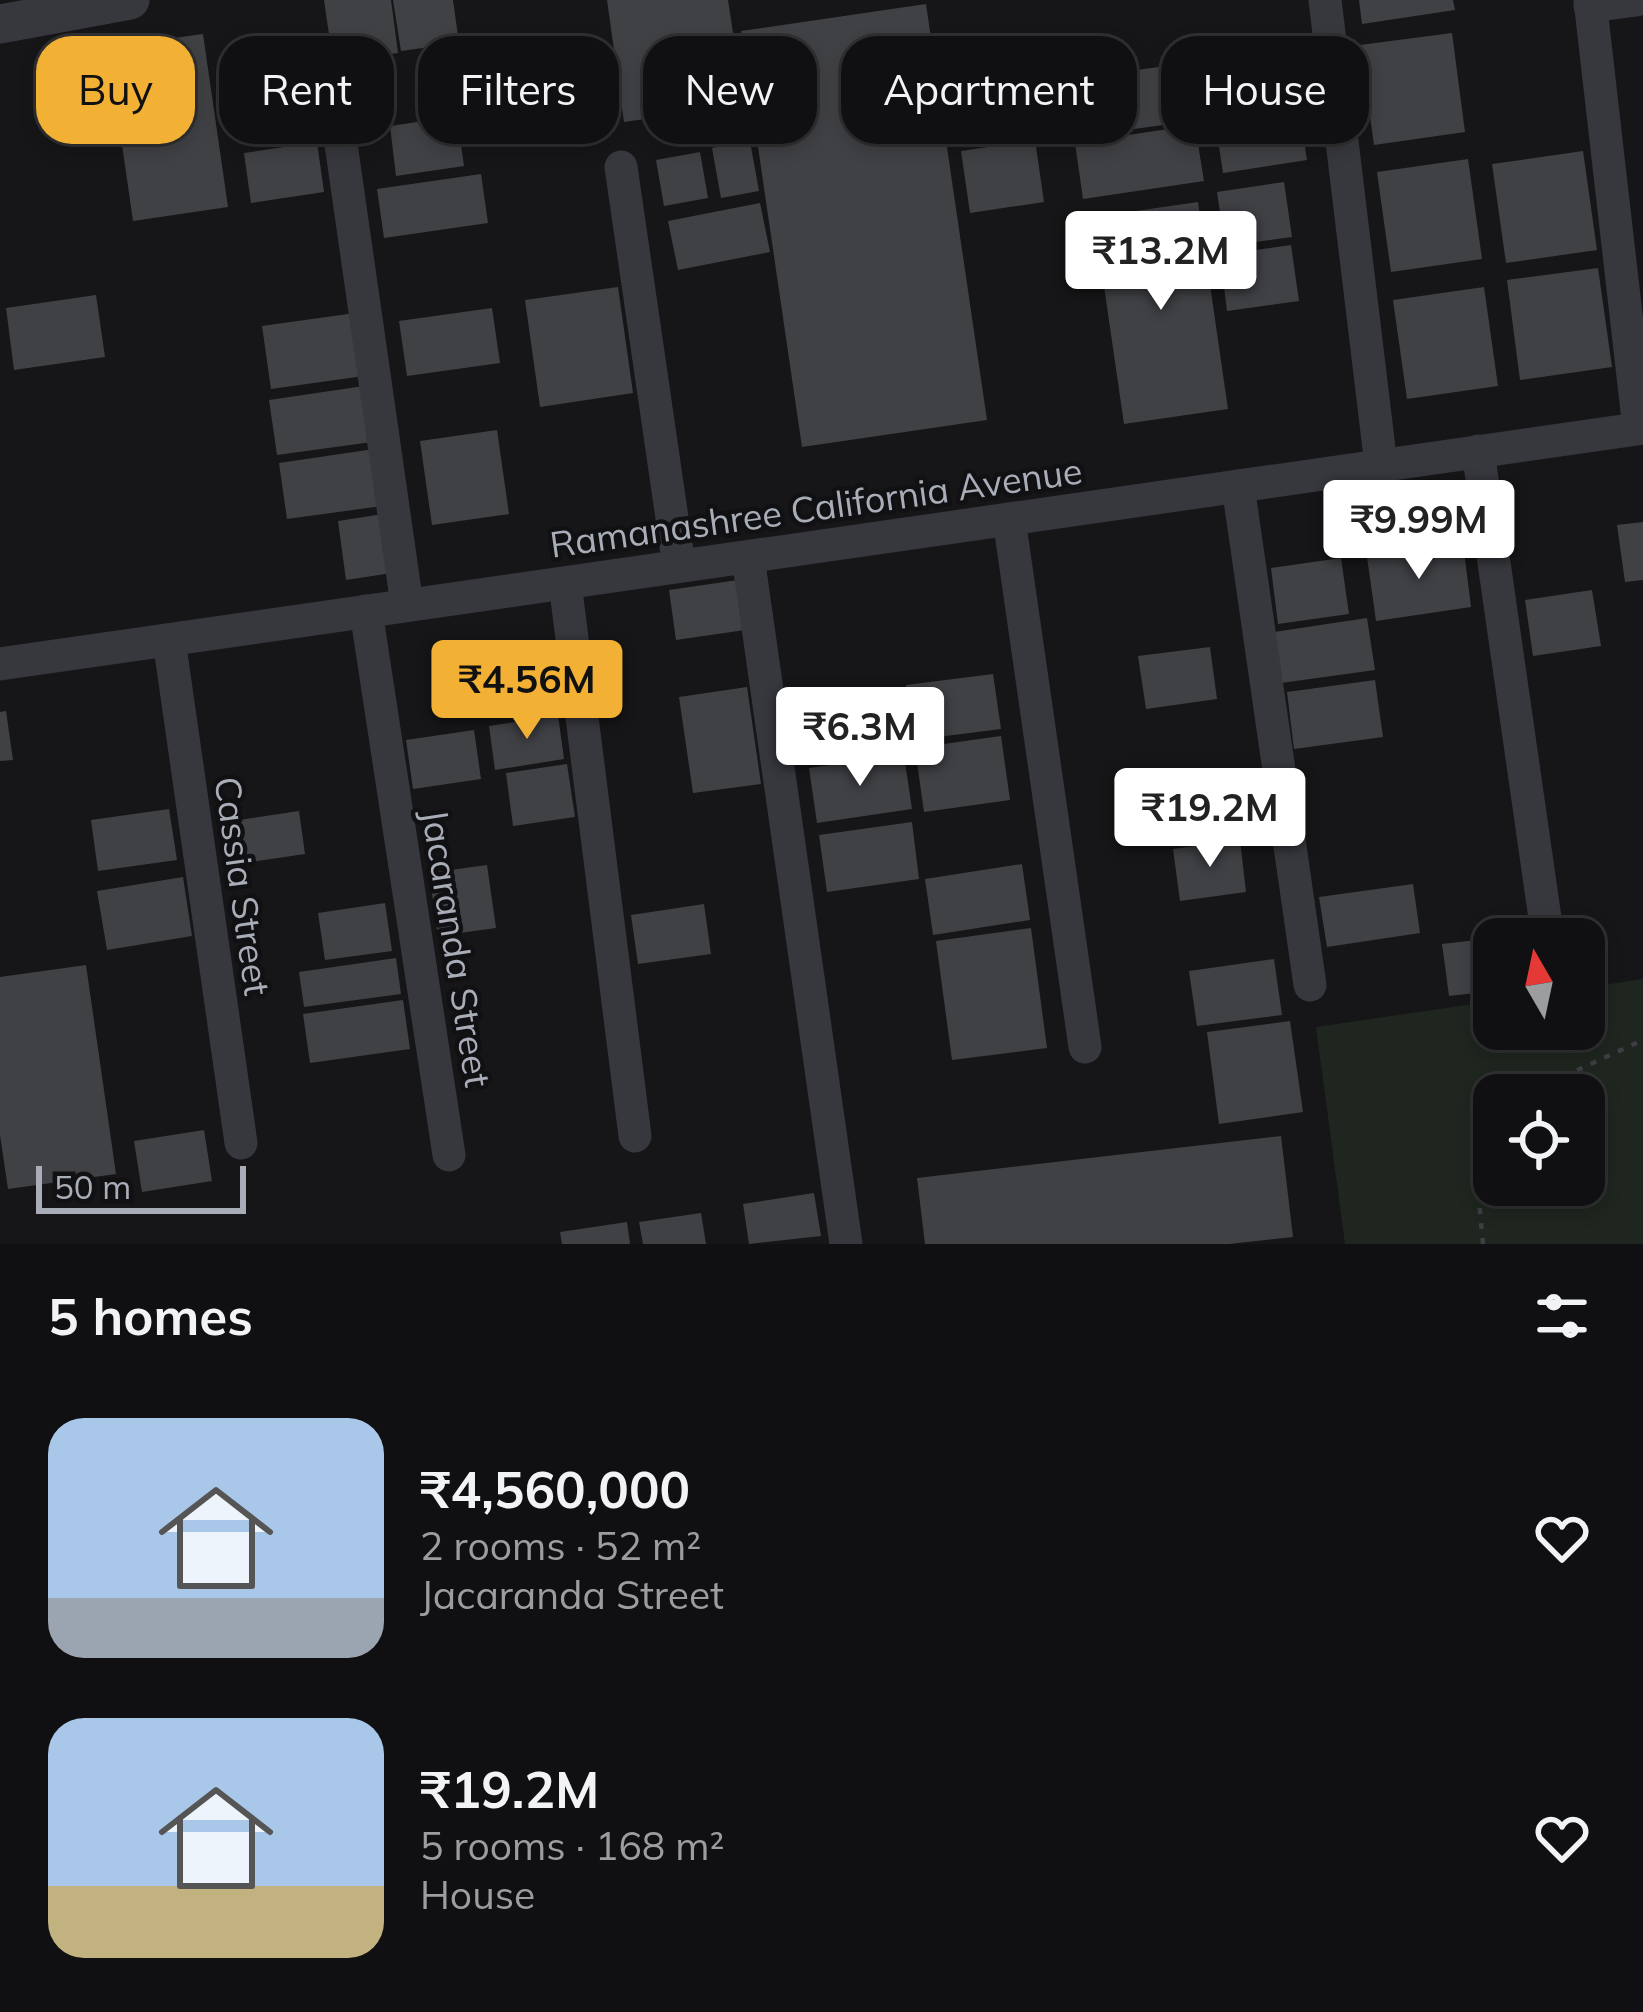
<!DOCTYPE html>
<html lang="en">
<head>
<meta charset="utf-8">
<style>
	body { margin:0; font-family:Mulish,sans-serif; background:#19191b; color:#f1f3f6; height:100vh; display:flex; flex-direction:column; font-size:45px; white-space:nowrap }
	* { box-sizing:border-box; margin:0 }
	p { font-size:39px; color:#9c9d9f }
	.icon { flex:none; width:66px; height:66px; fill:none; stroke:currentColor; stroke-width:2; stroke-linecap:round; stroke-linejoin:round }
	.map { position:relative; height:1244px; overflow:hidden }
	.side { display:flex; flex-direction:column; background:#101012; flex:1 }
	.side>* { flex:none }
	.banner { position:absolute; left:36px; top:36px; width:1572px; height:108px; display:flex; gap:24px }
	.needle { width:78px; rotate:351deg }
	.tools { position:absolute; left:1473px; top:918px; display:grid; gap:24px }
	.tools a { display:grid; place-items:center; width:132px; height:132px; border-radius:24px; background:#101012; box-shadow:0 6px 18px #0003,0 0 0 3px #303032; font-size:60px }
	.scale { position:absolute; left:36px; bottom:30px; width:210px; box-sizing:border-box; padding-left:12px; border:6px solid #a8adb8; border-top:0; font-size:33px; line-height:42px; white-space:nowrap; color:#a8adb8; -webkit-text-stroke:9px #111113; paint-order:stroke }
	.price { position:absolute; translate:-50% -102px; padding:0 27px; border-radius:12px; background:#fff; color:#222; font-size:39px; line-height:78px; filter:drop-shadow(0 3px 6px #0008) }
	.price::after { content:''; position:absolute; left:50%; top:72px; width:36px; height:27px; margin-left:-18px; background:inherit; clip-path:polygon(0 0,100% 0,50% 100%) }
	.price.selected { background:#f2b134; color:#111 }
	ul { padding:0; list-style:none }
	li { display:flex; align-items:center; gap:36px; height:300px; padding:0 48px }
	li span { display:grid; place-items:center; flex:none; width:336px; height:240px; border-radius:36px; color:#555 }
	li>.icon { margin-inline-start:auto }
	span .icon { width:144px; height:144px; fill:#fffc; stroke-width:1 }
	li b { font-size:51px }
	h2 { display:flex; justify-content:space-between; align-items:center; height:144px; padding:0 48px; font-size:51px }
	.chip { padding:0 42px; border-radius:36px; background:#101012; box-shadow:0 6px 18px #0003,0 0 0 3px #303032; font-size:42px; line-height:108px }
	.chip.selected { background:#f2b134; color:#111 }
	.map>svg:first-child { display:block }
</style>
</head>
<body>
<div class="map">
<svg width="1643" height="1244" viewBox="0 0 1643 1244">
	<rect width="100%" height="100%" fill="#161618"/>
	<path fill="#1e261f" fill-rule="evenodd" d="M 1643,979 L 1643,1244 L 1345,1244 L 1316,1027 L 1494,1001 L 1494,1029 L 1584,1029 L 1584,988 ZM 1494,1095 L 1584,1095 L 1584,1185 L 1494,1185 Z"/>
	<g fill="#404145">
		<polygon points="324,0 391,0 398,53 333,62"/>
		<polygon points="393,0 453,0 459,43 401,51"/>
		<polygon points="607,0 728,0 744,105 624,122"/>
		<polygon points="1359,0 1453,0 1455,10 1362,24"/>
		<polygon points="926,4 987,420 802,447 741,31"/>
		<polygon points="1452,33 1465,132 1374,145 1360,45"/>
		<polygon points="203,34 228,207 133,221 108,47"/>
		<polygon points="1267,48 1274,94 1213,103 1206,57"/>
		<polygon points="1189,63 1198,120 1092,135 1084,77"/>
		<polygon points="1047,82 1055,134 980,145 973,93"/>
		<polygon points="1298,101 1307,160 1223,173 1214,113"/>
		<polygon points="457,116 464,166 396,176 390,126"/>
		<polygon points="1195,125 1204,181 1083,199 1075,143"/>
		<polygon points="1035,140 1044,202 970,213 961,151"/>
		<polygon points="750,141 759,191 721,198 712,148"/>
		<polygon points="317,142 324,192 251,203 244,153"/>
		<polygon points="1583,151 1597,250 1506,263 1492,164"/>
		<polygon points="700,152 708,198 664,206 656,160"/>
		<polygon points="1468,159 1482,259 1391,272 1377,172"/>
		<polygon points="481,174 488,223 384,238 377,189"/>
		<polygon points="1284,182 1292,237 1225,246 1217,192"/>
		<polygon points="1198,202 1228,409 1124,424 1094,217"/>
		<polygon points="760,203 770,252 678,270 668,221"/>
		<polygon points="1291,245 1299,301 1227,311 1220,255"/>
		<polygon points="1598,268 1612,367 1520,380 1507,280"/>
		<polygon points="618,287 633,393 540,407 525,300"/>
		<polygon points="1484,287 1498,386 1407,399 1393,300"/>
		<polygon points="96,295 105,357 14,370 6,308"/>
		<polygon points="492,308 500,363 407,376 399,321"/>
		<polygon points="355,313 364,376 271,389 262,326"/>
		<polygon points="364,386 372,442 277,455 269,400"/>
		<polygon points="497,430 509,514 432,525 420,441"/>
		<polygon points="374,449 382,506 287,519 279,463"/>
		<polygon points="383,514 392,573 346,580 338,521"/>
		<polygon points="1643,522 1643,580 1625,582 1617,525"/>
		<polygon points="1463,543 1471,607 1376,621 1367,557"/>
		<polygon points="1341,558 1349,614 1278,624 1271,568"/>
		<polygon points="738,580 745,630 676,640 669,590"/>
		<polygon points="1592,590 1601,646 1533,656 1525,600"/>
		<polygon points="1367,618 1375,670 1281,683 1274,632"/>
		<polygon points="1210,647 1217,699 1146,709 1138,656"/>
		<polygon points="993,674 1001,729 914,740 906,685"/>
		<polygon points="1375,680 1383,737 1294,749 1287,692"/>
		<polygon points="747,687 761,784 693,793 679,697"/>
		<polygon points="874,697 881,743 815,752 808,707"/>
		<polygon points="6,711 13,760 0,761 0,712"/>
		<polygon points="558,715 564,759 495,770 489,726"/>
		<polygon points="474,730 481,779 413,789 406,740"/>
		<polygon points="1001,736 1010,800 924,812 915,748"/>
		<polygon points="904,755 912,809 817,823 809,768"/>
		<polygon points="567,764 575,817 513,826 506,773"/>
		<polygon points="1244,770 1252,826 1166,838 1158,782"/>
		<polygon points="169,809 177,860 98,871 91,820"/>
		<polygon points="299,811 305,854 231,865 225,822"/>
		<polygon points="912,822 919,879 827,892 819,835"/>
		<polygon points="1240,840 1246,892 1180,901 1173,849"/>
		<polygon points="1022,864 1030,920 933,935 925,879"/>
		<polygon points="487,865 496,928 438,936 429,873"/>
		<polygon points="183,877 192,936 107,950 97,891"/>
		<polygon points="1413,884 1420,933 1327,947 1319,897"/>
		<polygon points="385,903 392,951 325,960 318,913"/>
		<polygon points="704,904 711,954 638,964 631,915"/>
		<polygon points="1031,928 1047,1048 952,1060 936,941"/>
		<polygon points="1494,938 1494,991 1449,996 1442,944"/>
		<polygon points="396,958 401,994 304,1007 299,972"/>
		<polygon points="1274,959 1282,1015 1197,1026 1189,971"/>
		<polygon points="86,965 116,1174 8,1189 0,1135 0,977"/>
		<polygon points="403,1000 410,1049 310,1063 303,1014"/>
		<polygon points="1290,1021 1303,1112 1219,1124 1207,1032"/>
		<polygon points="204,1130 212,1181 142,1192 134,1141"/>
		<polygon points="1281,1136 1293,1237 1229,1244 925,1244 917,1178"/>
		<polygon points="814,1193 821,1236 749,1244 743,1204"/>
		<polygon points="701,1213 706,1244 643,1244 639,1222"/>
		<polygon points="627,1222 630,1244 562,1244 560,1232"/>
	</g>
	<g fill="none" stroke-linecap="round" stroke-linejoin="round">
		<g stroke="#3d3f44" stroke-width="4.5" stroke-dasharray="6 9" stroke-linecap="butt">
			<polyline points="1540,1095 1560,1078 1643,1040"/>
			<polyline points="1483,1244 1478,1190 1494,1134"/>
		</g>
		<g stroke="#37383d" stroke-width="33">
			<polyline points="1325,0 1381,465"/>
			<polyline points="1590,0 1639,428"/>
			<polyline points="1590,6 1636,0"/>
			<polyline points="333,88 407,605"/>
			<polyline points="621,167 679,566"/>
			<polyline points="1478,451 1548,939"/>
			<polyline points="1238,486 1310,985"/>
			<polyline points="1009,519 1085,1047"/>
			<polyline points="748,557 846,1244"/>
			<polyline points="565,583 635,1136"/>
			<polyline points="366,611 449,1155"/>
			<polyline points="169,640 241,1143"/>
			<polyline points="0,664 1643,428"/>
		</g>
		<polyline stroke="#37383d" stroke-width="39" points="0,24 130,0"/>
	</g>
	<g text-anchor="middle" dominant-baseline="central" stroke-width="9" stroke-linejoin="round" paint-order="stroke">
		<g font-size="36" fill="#a8adb8" stroke="#111113">
			<text transform="translate(816 507) rotate(-8)">Ramanashree California Avenue</text>
			<text transform="translate(243 886) rotate(82)">Cassia Street</text>
			<text transform="translate(457 948) rotate(81)">Jacaranda Street</text>
		</g>
	</g>
</svg>
<div class="tools">
<a><svg class="needle" viewBox="-14 -14 28 28"><path d="M0-13l5 13h-10z" fill="#e53935"/><path d="M0 13l5-13h-10z" fill="#9c9d9f"/></svg></a>
<a><svg class="icon" aria-label="locate" viewBox="0 0 24 24"><circle cx="12" cy="12" r="6"/><path d="M12 2v4M12 18v4M2 12h4M18 12h4"/></svg></a>
</div>
<div class="scale">50 m</div>
<b class="price" style="left:1161px;top:313px">₹13.2M</b>
<b class="price" style="left:1419px;top:582px">₹9.99M</b>
<b class="price selected" style="left:527px;top:742px">₹4.56M</b>
<b class="price" style="left:860px;top:789px">₹6.3M</b>
<b class="price" style="left:1210px;top:870px">₹19.2M</b>
<div class="banner">
<a class="chip selected">Buy</a>
<a class="chip">Rent</a>
<a class="chip">Filters</a>
<a class="chip">New</a>
<a class="chip">Apartment</a>
<a class="chip">House</a>
</div>
</div>
<section class="side">
<h2>5 homes<svg class="icon" aria-label="filters" viewBox="0 0 24 24"><path d="M4 7h16M4 17h16"/><circle cx="9" cy="7" r="2"/><circle cx="15" cy="17" r="2"/></svg></h2>
<ul>
<li><span style="background:linear-gradient(#a9c7e8 75%,#9aa5b1 0)"><svg class="icon" aria-label="home" viewBox="0 0 24 24"><path d="M3 11l9-7 9 7M6 9v11h12V9"/></svg></span><div><b>₹4,560,000</b><p>2 rooms · 52 m²</p><p>Jacaranda Street</p></div><svg class="icon" aria-label="heart" viewBox="0 0 24 24"><path d="M12 20l-8-8c-3-5 5-10 8-4 3-6 11-1 8 4z"/></svg></li>
<li><span style="background:linear-gradient(#a9c7e8 70%,#c2b280 0)"><svg class="icon" aria-label="home" viewBox="0 0 24 24"><path d="M3 11l9-7 9 7M6 9v11h12V9"/></svg></span><div><b>₹19.2M</b><p>5 rooms · 168 m²</p><p>House</p></div><svg class="icon" aria-label="heart" viewBox="0 0 24 24"><path d="M12 20l-8-8c-3-5 5-10 8-4 3-6 11-1 8 4z"/></svg></li>
</ul>
</section>
</body>
</html>
